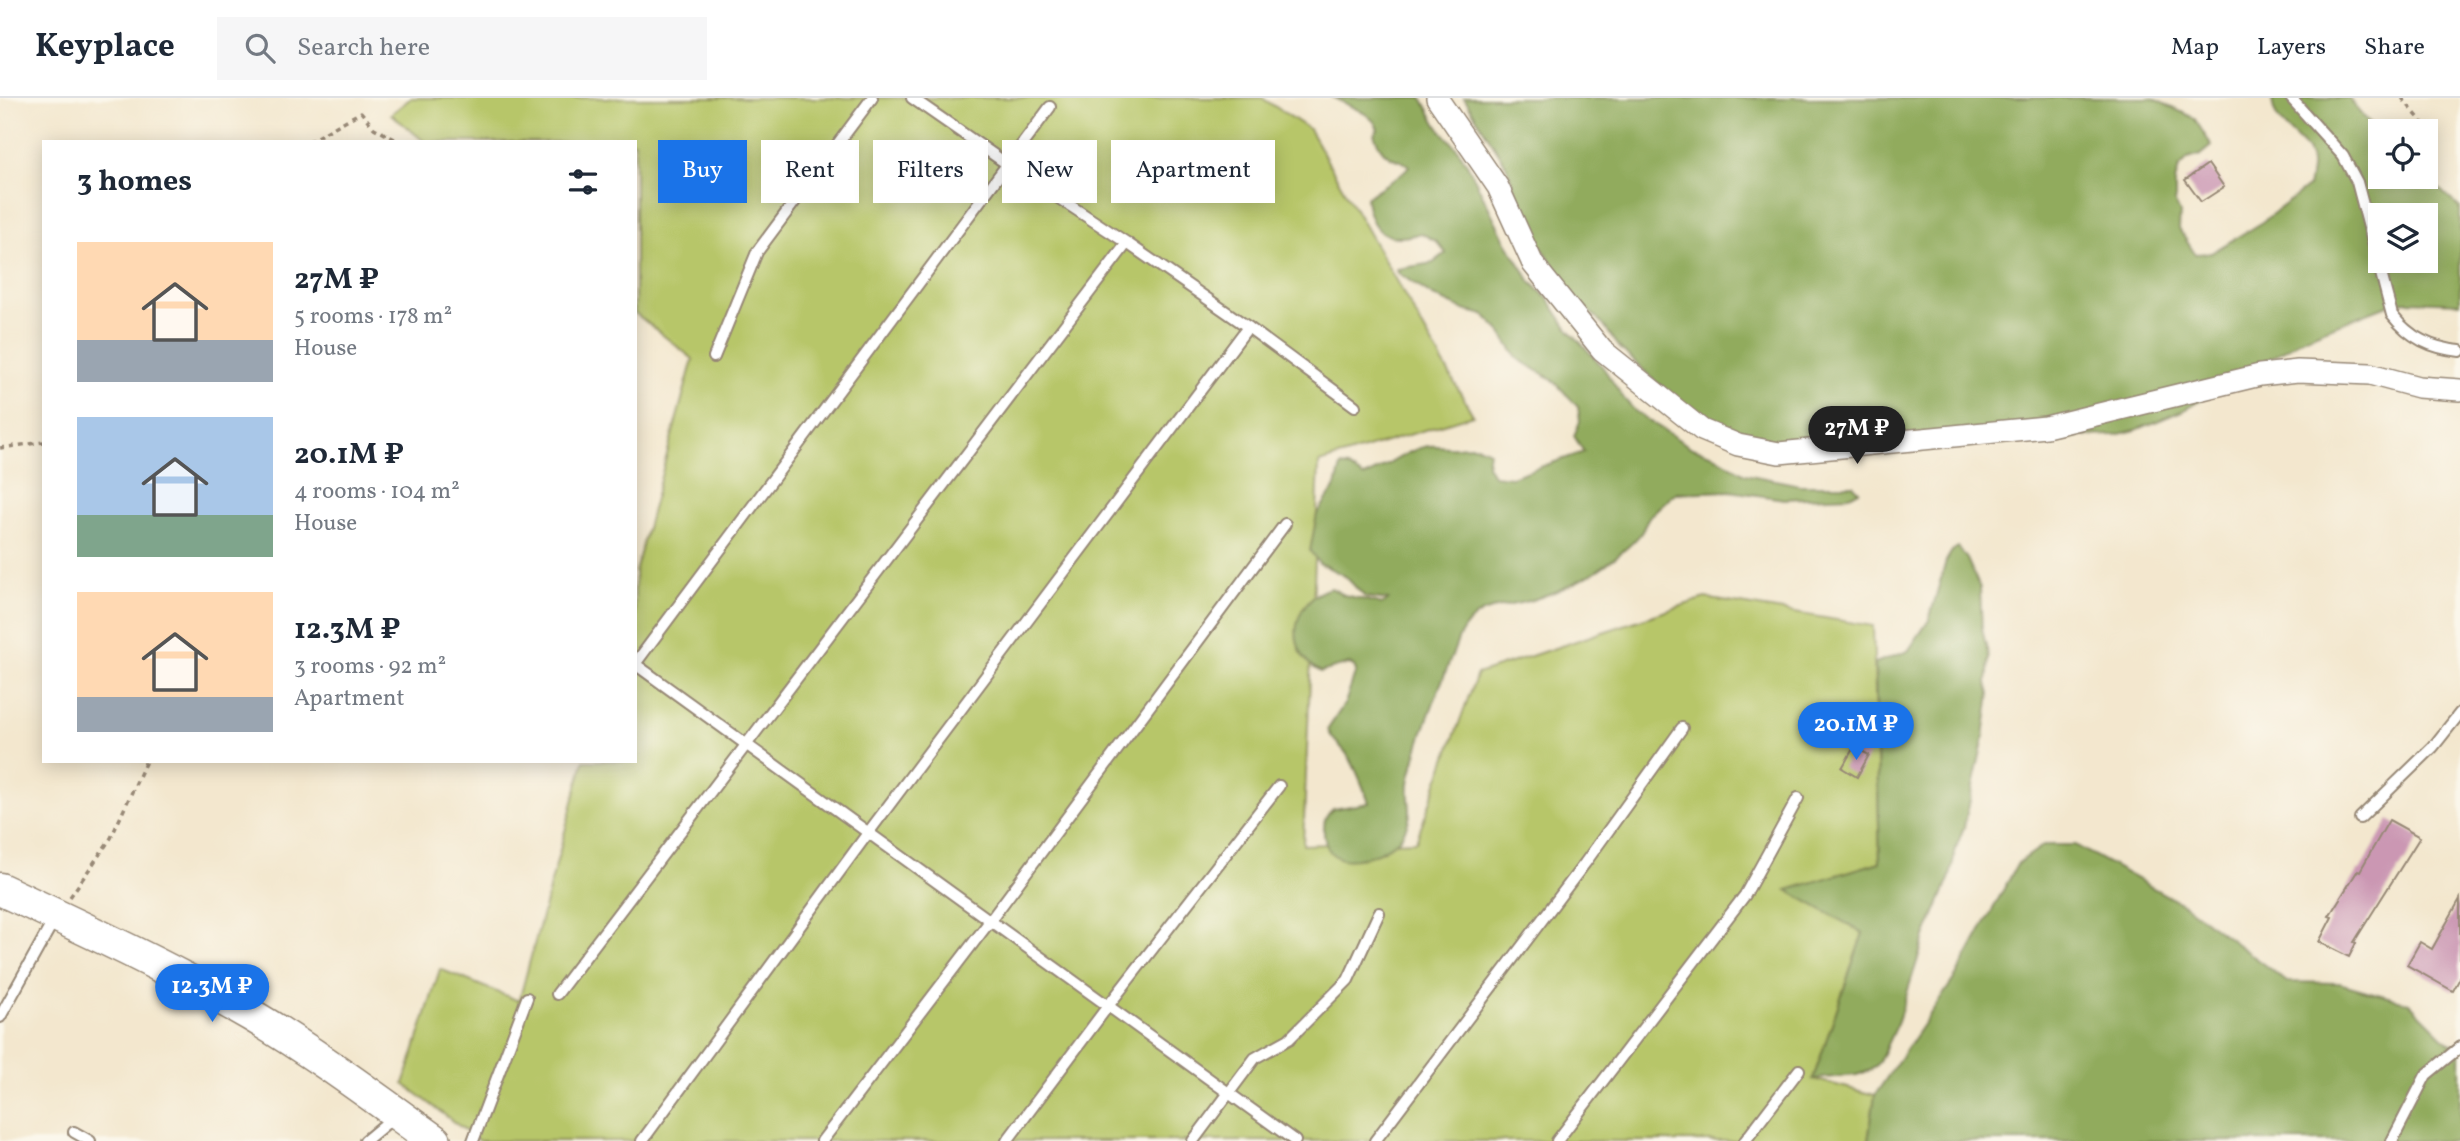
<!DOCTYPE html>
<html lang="en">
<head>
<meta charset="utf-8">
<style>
	body { margin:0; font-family:Vollkorn,serif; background:#f6f6f7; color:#1f2937; height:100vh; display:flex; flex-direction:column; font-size:26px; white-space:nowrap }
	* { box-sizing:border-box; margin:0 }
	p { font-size:23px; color:#747a83 }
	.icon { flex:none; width:38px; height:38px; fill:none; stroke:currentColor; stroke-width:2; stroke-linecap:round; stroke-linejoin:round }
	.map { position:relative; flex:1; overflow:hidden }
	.drawer { position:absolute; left:42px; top:42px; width:595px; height:623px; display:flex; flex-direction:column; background:#fff; border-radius:0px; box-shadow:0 4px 18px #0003 }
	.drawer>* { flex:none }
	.top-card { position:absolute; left:658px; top:42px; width:665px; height:63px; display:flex; gap:14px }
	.fabs { position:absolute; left:2368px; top:21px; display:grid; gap:14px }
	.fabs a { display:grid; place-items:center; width:70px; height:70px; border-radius:0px; background:#fff; box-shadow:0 4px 18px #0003; font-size:35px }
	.price { position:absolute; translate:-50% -60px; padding:0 16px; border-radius:24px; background:#1a73e8; color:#fff; font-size:23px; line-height:46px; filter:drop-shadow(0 2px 4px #0008) }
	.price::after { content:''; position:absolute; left:50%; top:42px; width:21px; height:16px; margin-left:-10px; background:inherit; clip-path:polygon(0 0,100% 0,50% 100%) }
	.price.active { background:#222; color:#fff }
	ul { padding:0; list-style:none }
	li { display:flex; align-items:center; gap:21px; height:175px; padding:0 35px }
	li span { display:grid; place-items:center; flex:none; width:196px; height:140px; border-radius:0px; color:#555 }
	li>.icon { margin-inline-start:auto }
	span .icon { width:84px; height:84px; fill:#fffc; stroke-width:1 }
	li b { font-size:30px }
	h2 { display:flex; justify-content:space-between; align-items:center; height:84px; padding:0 35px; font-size:30px }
	.tag { padding:0 24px; border-radius:0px; background:#fff; box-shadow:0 4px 18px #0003; font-size:24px; line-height:63px }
	.tag.active { background:#1a73e8; color:#fff }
	header { display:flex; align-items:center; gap:42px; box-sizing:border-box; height:98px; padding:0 35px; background:#fff; border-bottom:2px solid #e0e1e3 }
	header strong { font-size:33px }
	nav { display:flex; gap:38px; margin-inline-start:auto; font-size:24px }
	.search { width:490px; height:63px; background:#f6f6f7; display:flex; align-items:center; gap:18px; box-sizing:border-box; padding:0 24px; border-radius:0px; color:#747a83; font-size:26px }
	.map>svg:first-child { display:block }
</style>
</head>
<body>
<header>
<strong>Keyplace</strong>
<div class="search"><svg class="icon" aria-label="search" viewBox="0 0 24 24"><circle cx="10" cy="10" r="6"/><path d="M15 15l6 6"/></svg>Search here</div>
<nav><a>Map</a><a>Layers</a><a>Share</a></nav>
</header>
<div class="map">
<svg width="2460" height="1043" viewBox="0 0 2460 1043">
	<rect width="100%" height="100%" fill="#fbf7ec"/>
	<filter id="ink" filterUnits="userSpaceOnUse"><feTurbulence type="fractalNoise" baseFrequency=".0143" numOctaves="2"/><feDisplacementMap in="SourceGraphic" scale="14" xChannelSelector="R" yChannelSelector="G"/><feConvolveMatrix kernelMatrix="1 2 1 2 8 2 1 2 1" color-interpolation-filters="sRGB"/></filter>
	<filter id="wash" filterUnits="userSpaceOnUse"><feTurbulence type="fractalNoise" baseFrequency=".00686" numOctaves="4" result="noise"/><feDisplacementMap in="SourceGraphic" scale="28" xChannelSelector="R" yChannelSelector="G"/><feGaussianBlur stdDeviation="1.57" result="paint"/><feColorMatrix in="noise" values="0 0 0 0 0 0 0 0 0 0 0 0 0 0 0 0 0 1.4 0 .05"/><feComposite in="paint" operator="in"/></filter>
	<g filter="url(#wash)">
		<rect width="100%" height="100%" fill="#f3e7ce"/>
		<polygon fill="#b7c669" stroke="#797844" stroke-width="2" points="411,0 1262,0 1309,31 1473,317 1319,365 1303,747 1416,743 1477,576 1705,500 1873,528 1880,764 1789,792 1863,835 1813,981 1875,997 1868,1043 479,1043 404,986 440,871 519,903 584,663 635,663 635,474 693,261 635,215 635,44 425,44 391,16"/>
		<g fill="#91ab5d" stroke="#666a3e" stroke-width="2" fill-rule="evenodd">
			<path d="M 1334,0 L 1422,0 L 1438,29 L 1457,50 L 1466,64 L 1506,144 L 1531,184 L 1548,201 L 1568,231 L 1602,268 L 1625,302 L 1637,315 L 1692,350 L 1711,356 L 1745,376 L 1800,387 L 1853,387 L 1859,393 L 1850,398 L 1784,401 L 1730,393 L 1675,395 C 1667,402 1659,409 1651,417 C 1646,422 1645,429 1641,435 C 1632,448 1600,472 1586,479 C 1569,488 1551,496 1532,502 C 1500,512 1478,504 1459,539 C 1445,578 1426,619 1415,660 C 1413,669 1410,677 1409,686 C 1407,710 1416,713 1402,737 C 1392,753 1350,769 1335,758 C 1326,752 1323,739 1324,729 C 1324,722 1328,715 1333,711 L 1369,705 C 1363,689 1358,673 1348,658 C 1342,647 1331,643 1328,631 L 1345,605 L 1356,573 L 1354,568 L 1349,566 L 1321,574 C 1283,555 1291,500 1331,490 L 1344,497 L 1383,506 L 1388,502 L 1365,499 L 1345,478 L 1319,465 L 1310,453 L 1317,416 L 1336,388 L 1341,368 L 1348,369 L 1363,379 C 1384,372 1408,350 1429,348 C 1438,347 1447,350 1457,349 C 1469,348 1478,346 1489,353 L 1487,367 L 1493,377 L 1511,379 L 1584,354 L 1574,338 L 1580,323 L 1578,309 L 1553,282 L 1518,261 L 1499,232 L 1484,217 L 1464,212 L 1433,198 L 1398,175 L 1397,171 L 1433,165 L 1446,155 L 1436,143 L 1421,135 C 1388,146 1370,135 1366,100 C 1379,88 1398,82 1409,68 C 1404,63 1399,63 1393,60 C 1382,55 1378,46 1374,36 L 1378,31 C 1373,15 1348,8 1334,0 Z"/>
			<path d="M 1464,0 L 2152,0 L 2194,20 L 2212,48 L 2201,57 L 2188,61 L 2179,70 L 2175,84 L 2175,105 L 2180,115 L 2179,131 L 2195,156 L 2211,155 L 2262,124 L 2308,89 C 2309,82 2312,73 2311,66 C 2310,39 2273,34 2272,0 L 2348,0 L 2380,37 L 2380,79 L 2426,79 L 2460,110 L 2460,205 L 2407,203 L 2390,206 L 2306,239 L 2184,312 L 2136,332 L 2115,337 L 2081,338 L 2055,344 L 2037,336 L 1812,351 L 1727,333 L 1684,310 L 1620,250 L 1601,224 L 1576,201 L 1529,130 L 1506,67 ZM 2380,117 L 2426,117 L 2426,163 L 2380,163 Z"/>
			<polygon points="1958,449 1967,461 1980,490 1982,531 1989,560 1987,586 1990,595 1984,639 1964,729 1956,750 1950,779 1925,839 1898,923 1879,964 1871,972 1857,977 1813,981 1863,835 1787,792 1880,764 1875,565 1908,553 1929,522 1946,463 1952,453"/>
			<polygon points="2044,747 2075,747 2186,808 2287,884 2339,885 2409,905 2450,946 2460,950 2460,1043 1868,1043 1875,997 1958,875 2018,765"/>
		</g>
		<g id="blocks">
			<g fill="#cb97b3">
				<polygon points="2208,66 2224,89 2201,104 2185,82"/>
				<polygon points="1854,649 1869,657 1857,679 1842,670"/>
				<polygon points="2389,722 2420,739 2354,844 2356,845 2349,859 2319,844 2332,819 2329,818 2358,772 2360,773"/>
				<polygon points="2460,801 2460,880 2453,893 2407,867 2420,844 2432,851"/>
			</g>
		</g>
	</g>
	<g filter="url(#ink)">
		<use href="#blocks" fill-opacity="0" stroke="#978876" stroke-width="2"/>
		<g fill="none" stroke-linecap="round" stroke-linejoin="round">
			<defs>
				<g id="lane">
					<polyline points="912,0 1007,66 1127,145 1248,229 1355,308"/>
					<path d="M 2291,0 L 2343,58 L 2357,84 L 2392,217 C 2410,240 2431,250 2460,253"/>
					<polyline points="714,259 757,154 872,0"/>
					<polyline points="635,566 1295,1043"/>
					<polyline points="635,566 1050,9"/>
					<polyline points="2360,720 2433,649 2460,615"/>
					<polyline points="557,896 1127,145"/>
					<polyline points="0,919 55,820"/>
					<polyline points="74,1034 90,1043"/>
					<polyline points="365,1043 395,1018"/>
					<polyline points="473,1043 527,900"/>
					<polyline points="642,1043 868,735 1248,229"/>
					<polyline points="822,1043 990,823 1285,426"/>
					<polyline points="1007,1043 1108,908 1279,688"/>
					<polyline points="1193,1043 1255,960 1289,941 1348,882 1379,815"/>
					<polyline points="1375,1043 1585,765 1682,630"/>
					<polyline points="1557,1043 1745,797 1798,700"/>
					<polyline points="1745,1043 1799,972"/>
					<polyline points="2392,1043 2426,977 2460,949"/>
				</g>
				<polyline id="street" points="1437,0 1498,89 1533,166 1602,252 1702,332 1738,347 1779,355 2046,329 2260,277 2298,273 2370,276 2418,289 2460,292"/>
				<path id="secondary" d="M 0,791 C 85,831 170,870 251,917 C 315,955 375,1000 435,1043"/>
			</defs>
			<use href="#lane" stroke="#978876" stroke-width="14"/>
			<use href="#street" stroke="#978876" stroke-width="24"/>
			<use href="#secondary" stroke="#978876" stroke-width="35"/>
			<g stroke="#978876" stroke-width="3.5" stroke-dasharray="5 5" stroke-linecap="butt">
				<polyline points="2402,0 2433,37"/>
				<polyline points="308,44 361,14 374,30 400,44"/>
				<polyline points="0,350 44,344"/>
				<polyline points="70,799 111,740 146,663"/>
			</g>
			<use href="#lane" stroke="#fff" stroke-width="10"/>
			<use href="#street" stroke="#fff" stroke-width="21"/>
			<use href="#secondary" stroke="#fff" stroke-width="32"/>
		</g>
	</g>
</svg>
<div class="fabs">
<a><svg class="icon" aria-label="locate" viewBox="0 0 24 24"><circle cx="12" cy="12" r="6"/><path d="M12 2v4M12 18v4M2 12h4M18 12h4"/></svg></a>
<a><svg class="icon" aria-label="layers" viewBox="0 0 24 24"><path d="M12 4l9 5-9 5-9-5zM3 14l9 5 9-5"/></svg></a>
</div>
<b class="price active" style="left:1857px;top:368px">27M ₽</b>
<b class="price" style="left:1856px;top:664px">20.1M ₽</b>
<b class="price" style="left:212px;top:926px">12.3M ₽</b>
<div class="top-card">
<a class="tag active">Buy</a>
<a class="tag">Rent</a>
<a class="tag">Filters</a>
<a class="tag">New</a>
<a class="tag">Apartment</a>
</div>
<section class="drawer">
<h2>3 homes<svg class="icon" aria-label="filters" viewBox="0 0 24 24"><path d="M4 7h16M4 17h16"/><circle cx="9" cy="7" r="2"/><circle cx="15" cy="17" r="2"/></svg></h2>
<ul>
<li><span style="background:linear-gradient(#ffd9b3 70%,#9aa5b1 0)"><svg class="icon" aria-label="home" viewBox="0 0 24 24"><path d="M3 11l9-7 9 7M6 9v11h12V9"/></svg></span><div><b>27M ₽</b><p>5 rooms · 178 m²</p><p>House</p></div></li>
<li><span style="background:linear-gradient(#a9c7e8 70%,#7fa58c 0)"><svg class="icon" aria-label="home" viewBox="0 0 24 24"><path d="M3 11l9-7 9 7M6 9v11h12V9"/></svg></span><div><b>20.1M ₽</b><p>4 rooms · 104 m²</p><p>House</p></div></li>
<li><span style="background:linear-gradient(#ffd9b3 75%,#9aa5b1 0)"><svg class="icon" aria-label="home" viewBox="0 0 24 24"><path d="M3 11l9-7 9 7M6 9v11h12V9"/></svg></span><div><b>12.3M ₽</b><p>3 rooms · 92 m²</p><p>Apartment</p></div></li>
</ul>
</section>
</div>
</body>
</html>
